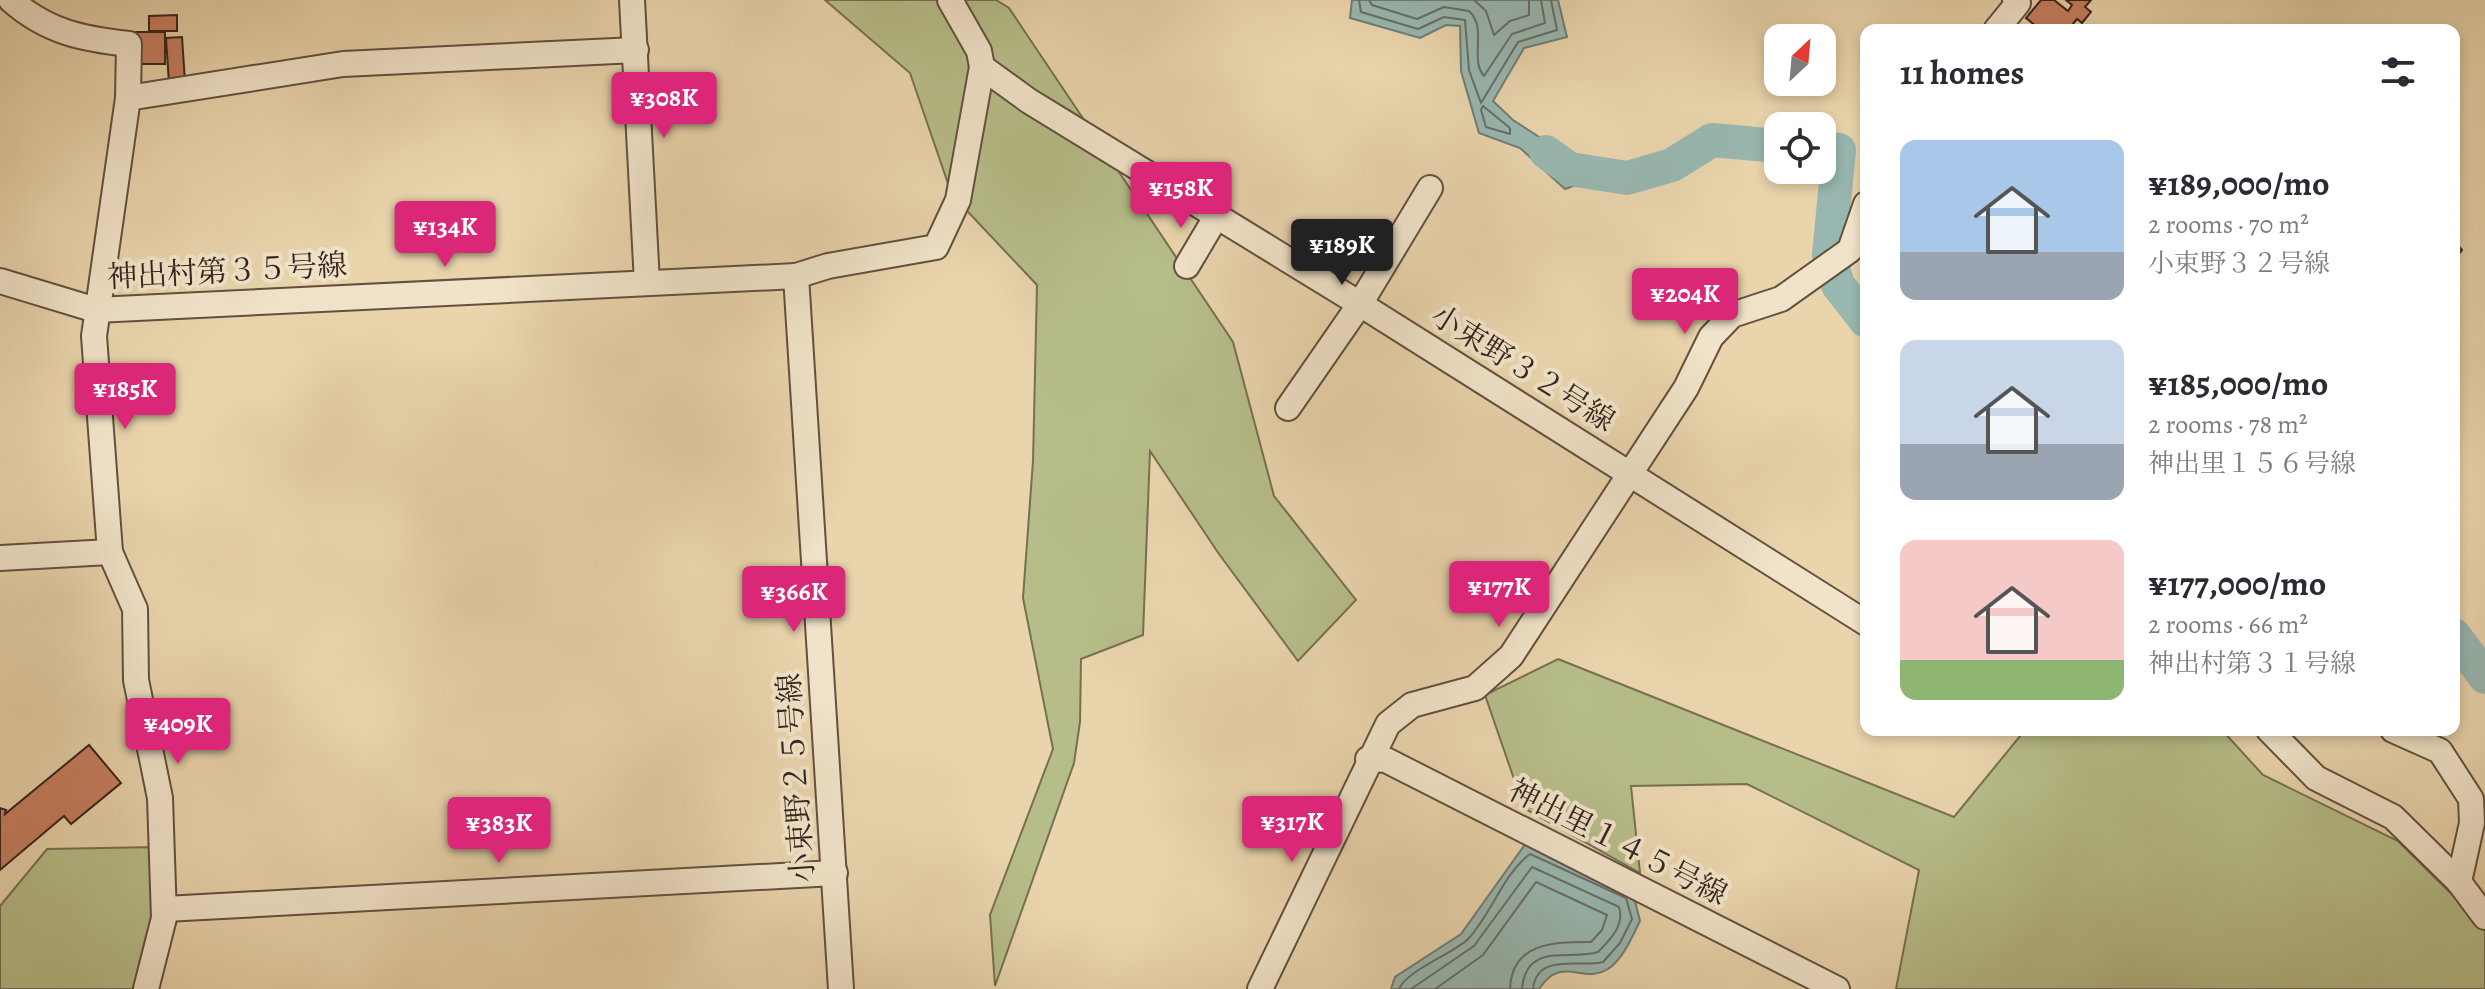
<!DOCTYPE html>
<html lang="en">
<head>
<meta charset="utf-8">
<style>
	body { margin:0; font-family:Alegreya,"Noto Serif JP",serif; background:#f2f2f3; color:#2b2b33; height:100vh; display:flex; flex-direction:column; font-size:30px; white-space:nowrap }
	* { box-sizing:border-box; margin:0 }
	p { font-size:26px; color:#7c7c81 }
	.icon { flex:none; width:44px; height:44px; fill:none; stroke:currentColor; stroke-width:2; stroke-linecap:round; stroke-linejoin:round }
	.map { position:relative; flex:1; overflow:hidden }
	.drawer { position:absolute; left:1860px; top:24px; width:600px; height:712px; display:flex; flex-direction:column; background:#fff; border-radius:16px; box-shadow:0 4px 12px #0003 }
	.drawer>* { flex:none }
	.needle { width:52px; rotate:26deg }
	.controls { position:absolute; left:1764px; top:24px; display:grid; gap:16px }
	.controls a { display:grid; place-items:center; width:72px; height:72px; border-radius:16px; background:#fff; box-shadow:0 4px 12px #0003; font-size:40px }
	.price { position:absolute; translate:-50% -68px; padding:0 18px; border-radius:8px; background:#db2777; color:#fff; font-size:26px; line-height:52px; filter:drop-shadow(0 2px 4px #0008) }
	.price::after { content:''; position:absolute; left:50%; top:48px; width:24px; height:18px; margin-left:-12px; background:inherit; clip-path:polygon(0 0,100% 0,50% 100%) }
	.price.active { background:#222; color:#fff }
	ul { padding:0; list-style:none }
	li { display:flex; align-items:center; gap:24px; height:200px; padding:0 40px }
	li span { display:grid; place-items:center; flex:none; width:224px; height:160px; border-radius:16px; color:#555 }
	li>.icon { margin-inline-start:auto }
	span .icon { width:96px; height:96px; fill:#fffc; stroke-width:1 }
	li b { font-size:34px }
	h2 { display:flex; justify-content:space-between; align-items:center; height:96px; padding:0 40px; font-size:34px }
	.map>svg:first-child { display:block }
</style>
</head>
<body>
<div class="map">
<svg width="2485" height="989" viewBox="0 0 2485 989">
	<rect width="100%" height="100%" fill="#e9d4ac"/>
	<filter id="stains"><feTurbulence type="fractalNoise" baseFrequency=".0025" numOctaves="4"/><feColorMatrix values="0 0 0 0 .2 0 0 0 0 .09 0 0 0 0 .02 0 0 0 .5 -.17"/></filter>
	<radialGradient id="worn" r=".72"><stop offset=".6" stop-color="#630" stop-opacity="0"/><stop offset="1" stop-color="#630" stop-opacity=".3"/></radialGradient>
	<g fill="#b6bd89" stroke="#767052" stroke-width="2">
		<polygon points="825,0 996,0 1009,8 1233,342 1274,496 1356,600 1298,661 1219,554 1150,451 1143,635 1081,659 1080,722 1074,763 995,986 990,915 1053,749 1023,598 1033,461 1037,285 952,195 910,73"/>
		<polygon points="1558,659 1954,817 2025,730 2222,730 2263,775 2398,841 2485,927 2485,989 1896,989 1919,870 1747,784 1631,786 1640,873 1524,808 1485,695"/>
		<polygon points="157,847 159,910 140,989 0,989 0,906 47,849"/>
	</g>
	<g fill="#98b7b0" stroke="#717c75" stroke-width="2">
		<polygon points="1352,0 1558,0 1567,37 1524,48 1493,101 1513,120 1585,167 1590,180 1565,189 1520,148 1479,133 1461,71 1460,26 1446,25 1420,38 1350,18"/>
		<path d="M 1526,843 L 1633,893 L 1640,921 C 1632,937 1623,959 1608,969 C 1582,985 1562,954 1539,989 L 1391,989 L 1395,977 L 1461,934 Z"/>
	</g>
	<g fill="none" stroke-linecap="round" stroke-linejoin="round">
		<g stroke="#676e66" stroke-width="2">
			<polyline points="1359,0 1361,12 1418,29 1444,17 1465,20 1469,70 1481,103 1518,42 1557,30 1551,0"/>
			<path d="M 1369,0 L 1372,5 L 1417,19 L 1444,7 L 1469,11 C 1488,28 1469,59 1484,76 L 1512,34 L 1545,23 L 1541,0"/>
			<polyline points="1474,0 1486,11 1494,35 1510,21 1529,15 1529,0"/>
			<polygon points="1483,106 1510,128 1510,134 1486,127 1481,110"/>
			<polygon points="1551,155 1575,171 1575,176 1565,178 1546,161 1546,156"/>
			<path d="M 1399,989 C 1407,970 1453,954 1468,939 C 1491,915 1503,874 1530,854 L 1626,898 L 1632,919 L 1620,943 L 1603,962 C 1579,968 1537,952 1533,989"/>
			<path d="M 1411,989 L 1474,946 L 1532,867 L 1619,907 C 1625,925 1610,940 1598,952 C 1571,961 1526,941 1522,989"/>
			<path d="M 1435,989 L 1483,955 L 1536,882 L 1607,915 L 1602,930 L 1591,942 C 1556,942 1512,941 1510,989"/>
		</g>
		<g stroke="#98b7b0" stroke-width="34">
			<polyline points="1822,149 1839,150 1829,255 1838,285 1866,321"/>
			<polyline points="1546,152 1570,169 1627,178 1672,165 1712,140 1778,146"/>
			<polyline points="2454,635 2485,677"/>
		</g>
	</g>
	<g fill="#c77e5f" stroke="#36241c" stroke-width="2">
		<polygon points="2041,0 2054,0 2068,11 2072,5 2066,0 2091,0 2085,7 2091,12 2082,23 2077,19 2068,30 2036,30 2037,27 2026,18"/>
		<polygon points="177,15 177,31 149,31 149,16"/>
		<rect x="136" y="32" width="29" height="32"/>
		<polygon points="182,37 185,82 169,83 166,38"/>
		<polygon points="2454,241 2462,250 2454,260"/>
		<polygon points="89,745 121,783 71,824 64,816 0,870 0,808 6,810 5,814"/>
	</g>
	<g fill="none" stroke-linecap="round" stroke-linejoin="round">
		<defs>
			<g id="minor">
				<path d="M 11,0 C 47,32 83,39 129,44 L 128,98"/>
				<polyline points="632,0 647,283"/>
				<polyline points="1996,30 2018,3 2015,0"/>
				<polyline points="982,67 1029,101 1360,304 1866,623"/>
				<polyline points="1187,266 1216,217"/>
				<polyline points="796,276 841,989"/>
				<polyline points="0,281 96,310 796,276 828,266 936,247 958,200 982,67 979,51 950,0"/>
				<polyline points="1288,408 1360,304 1430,188"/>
				<polyline points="0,558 110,552"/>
				<polyline points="2269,730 2316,778 2393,817 2459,882 2485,917"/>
				<polyline points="2393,730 2440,751 2471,799 2472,823 2459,882"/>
				<polyline points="1368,759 1386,760 1837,989"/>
				<polyline points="165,909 835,873"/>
				<polyline points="146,989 164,918 160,798 136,680 135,609 110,552 94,336 128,98 343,64 636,50"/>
				<polyline points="1260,989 1388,724 1412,705 1475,688 1511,656 1686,388 1711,337 1732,315 1781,299 1850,250 1866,204"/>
			</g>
		</defs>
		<use href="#minor" stroke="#635040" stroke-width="28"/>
		<use href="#minor" stroke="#f1e3c9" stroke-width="24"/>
	</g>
	<g text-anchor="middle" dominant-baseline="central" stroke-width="8" stroke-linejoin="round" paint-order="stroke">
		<g font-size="30" fill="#36241c" stroke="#f1e3c9">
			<text transform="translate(227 271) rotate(-3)">神出村第３５号線</text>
			<text transform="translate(1523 368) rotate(32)">小束野３２号線</text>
			<text transform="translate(796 778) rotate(-94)">小束野２５号線</text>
			<text transform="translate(1618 842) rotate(27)">神出里１４５号線</text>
		</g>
	</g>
	<rect width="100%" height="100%" filter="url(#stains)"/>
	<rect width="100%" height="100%" fill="url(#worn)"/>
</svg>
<div class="controls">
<a><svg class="needle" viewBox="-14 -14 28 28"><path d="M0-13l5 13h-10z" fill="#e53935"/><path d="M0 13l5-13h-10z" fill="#7c7c81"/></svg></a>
<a><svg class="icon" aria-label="locate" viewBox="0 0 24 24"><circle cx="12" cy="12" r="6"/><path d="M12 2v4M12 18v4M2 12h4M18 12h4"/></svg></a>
</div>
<b class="price" style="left:664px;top:140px">¥308K</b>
<b class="price" style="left:1181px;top:230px">¥158K</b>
<b class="price" style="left:445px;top:269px">¥134K</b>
<b class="price active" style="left:1342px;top:287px">¥189K</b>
<b class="price" style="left:1685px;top:336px">¥204K</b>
<b class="price" style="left:125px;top:431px">¥185K</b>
<b class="price" style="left:1499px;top:629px">¥177K</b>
<b class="price" style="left:794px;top:634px">¥366K</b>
<b class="price" style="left:178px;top:766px">¥409K</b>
<b class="price" style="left:1292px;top:864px">¥317K</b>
<b class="price" style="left:499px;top:865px">¥383K</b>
<section class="drawer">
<h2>11 homes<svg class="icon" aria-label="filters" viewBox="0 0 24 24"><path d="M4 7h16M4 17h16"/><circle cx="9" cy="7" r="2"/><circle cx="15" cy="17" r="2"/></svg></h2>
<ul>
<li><span style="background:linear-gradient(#a9c7e8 70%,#9aa5b1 0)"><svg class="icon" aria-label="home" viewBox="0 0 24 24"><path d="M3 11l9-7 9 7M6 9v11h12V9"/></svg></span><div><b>¥189,000/mo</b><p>2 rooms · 70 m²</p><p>小束野３２号線</p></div></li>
<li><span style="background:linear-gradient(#c9d6e8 65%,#9aa5b1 0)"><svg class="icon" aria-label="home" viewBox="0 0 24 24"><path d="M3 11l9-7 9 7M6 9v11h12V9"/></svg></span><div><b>¥185,000/mo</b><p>2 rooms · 78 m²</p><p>神出里１５６号線</p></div></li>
<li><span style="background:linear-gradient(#f6c9c9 75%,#8fb573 0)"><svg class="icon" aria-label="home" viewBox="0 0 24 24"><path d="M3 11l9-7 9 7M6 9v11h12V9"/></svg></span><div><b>¥177,000/mo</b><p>2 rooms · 66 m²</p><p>神出村第３１号線</p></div></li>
</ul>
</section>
</div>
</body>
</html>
